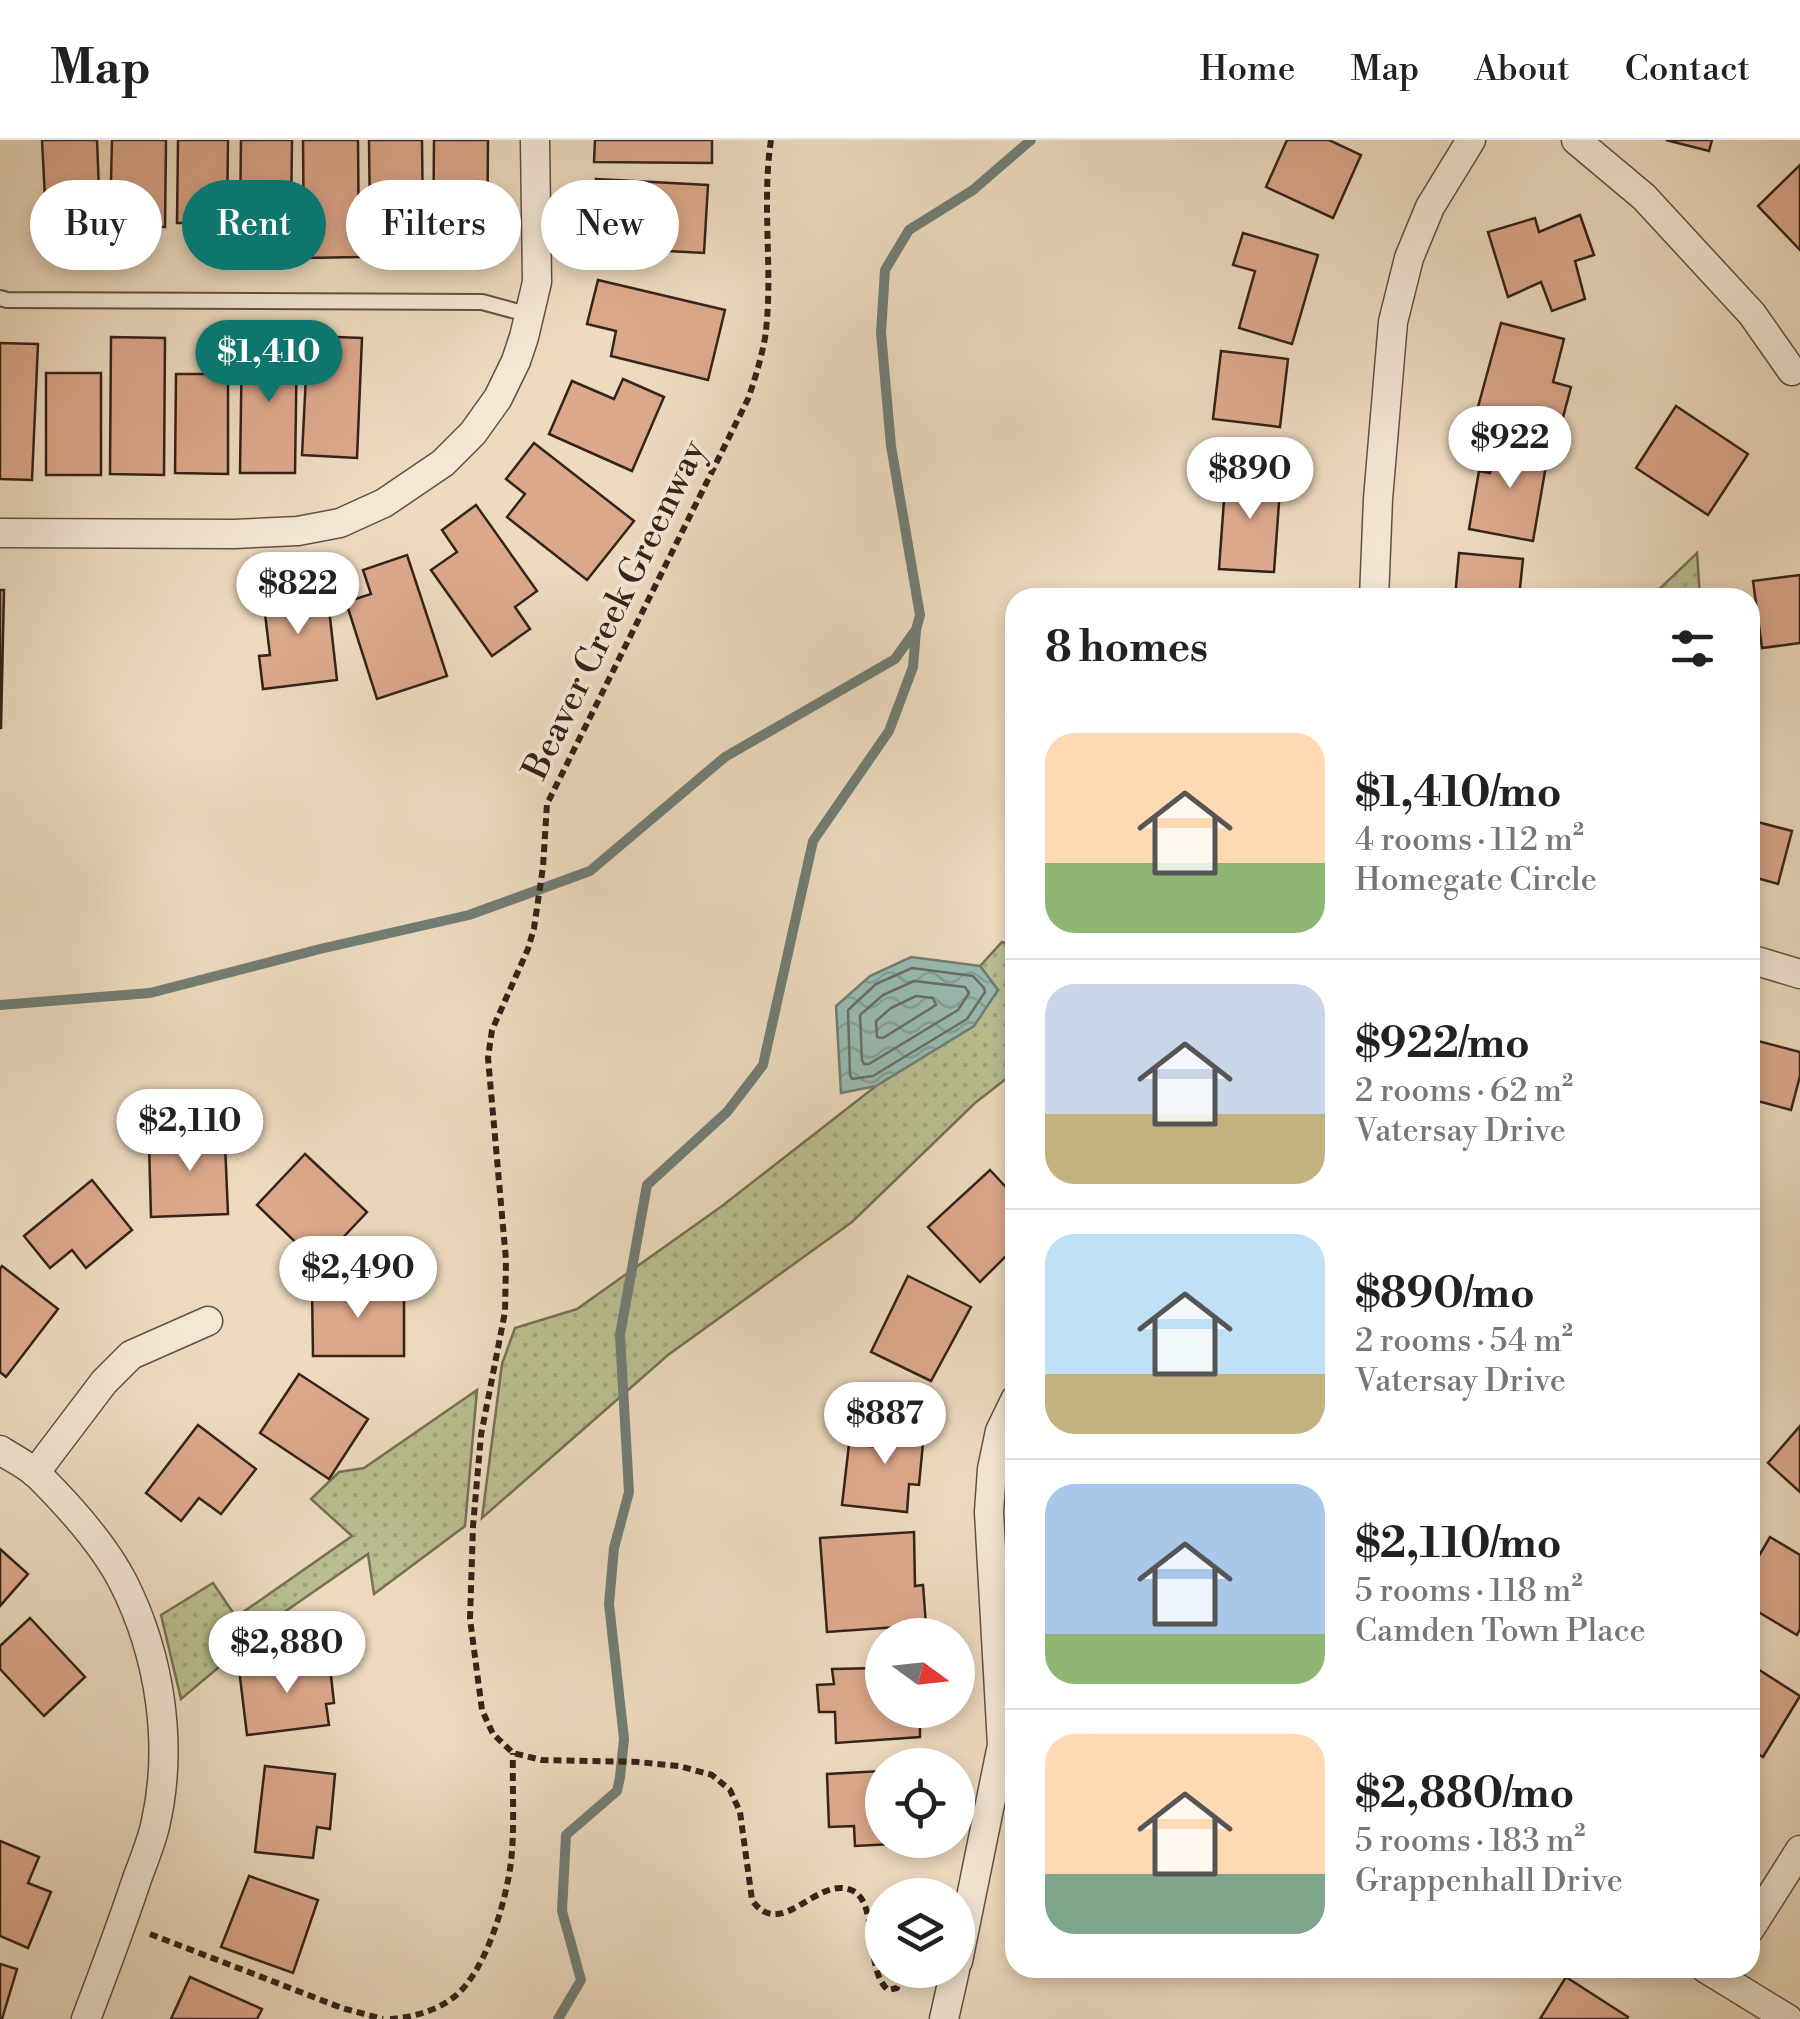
<!DOCTYPE html>
<html lang="en">
<head>
<meta charset="utf-8">
<style>
	body { margin:0; font-family:"Libre Bodoni",serif; background:#f2f2f2; color:#222; height:100vh; display:flex; flex-direction:column; font-size:38px; white-space:nowrap }
	* { box-sizing:border-box; margin:0 }
	p { font-size:32px; color:#767676 }
	.icon { flex:none; width:55px; height:55px; fill:none; stroke:currentColor; stroke-width:2; stroke-linecap:round; stroke-linejoin:round }
	.map { position:relative; flex:1; overflow:hidden }
	.side { position:absolute; left:1005px; top:448px; width:755px; height:1390px; display:flex; flex-direction:column; background:#fff; border-radius:30px; box-shadow:0 5px 15px #0003 }
	.side>* { flex:none }
	.top-card { position:absolute; left:30px; top:40px; width:825px; height:90px; display:flex; gap:20px }
	.needle { width:65px; rotate:105deg }
	.controls { position:absolute; left:865px; top:1478px; display:grid; gap:20px }
	.controls a { display:grid; place-items:center; width:110px; height:110px; border-radius:50%; background:#fff; box-shadow:0 5px 15px #0003; font-size:50px }
	.price { position:absolute; translate:-50% -85px; padding:0 22px; border-radius:35px; background:#fff; color:#222; font-size:32px; line-height:65px; filter:drop-shadow(0 2px 5px #0008) }
	.price::after { content:''; position:absolute; left:50%; top:60px; width:30px; height:22px; margin-left:-15px; background:inherit; clip-path:polygon(0 0,100% 0,50% 100%) }
	.price.on { background:#0f766e; color:#fff }
	ul { padding:0; list-style:none }
	li { display:flex; align-items:center; gap:30px; height:250px; padding:0 40px }
	li+li { border-top:2px solid #e0e0e0 }
	li span { display:grid; place-items:center; flex:none; width:280px; height:200px; border-radius:30px; color:#555 }
	li>.icon { margin-inline-start:auto }
	span .icon { width:120px; height:120px; fill:#fffc; stroke-width:1 }
	li b { font-size:42px }
	h2 { display:flex; justify-content:space-between; align-items:center; height:120px; padding:0 40px; font-size:42px }
	.pill { padding:0 35px; border-radius:45px; background:#fff; box-shadow:0 5px 15px #0003; font-size:35px; line-height:90px }
	.pill.on { background:#0f766e; color:#fff }
	header { display:flex; align-items:center; gap:60px; box-sizing:border-box; height:140px; padding:0 50px; background:#fff; border-bottom:2px solid #e0e0e0 }
	header strong { font-size:48px }
	nav { display:flex; gap:55px; margin-inline-start:auto; font-size:35px }
	.map>svg:first-child { display:block }
</style>
</head>
<body>
<header>
<strong>Map</strong>
<nav><a>Home</a><a>Map</a><a>About</a><a>Contact</a></nav>
</header>
<div class="map">
<svg width="1800" height="1879" viewBox="0 0 1800 1879">
	<defs>
		<pattern id="grass-dots" width="8" height="8" patternUnits="userSpaceOnUse" patternTransform="scale(2.5)"><rect width="8" height="8" fill="#babf91"/><path d="M2 2h.1M6 6h.1" fill="none" stroke="#a0a47c" stroke-width="1.8" stroke-linecap="round"/></pattern>
		<pattern id="water-waves" width="16" height="10" patternUnits="userSpaceOnUse" patternTransform="scale(2.5)"><rect width="16" height="10" fill="#99bbb2"/><path d="M0 5q4-4 8 0t8 0" fill="none" stroke="#84a098"/></pattern>
	</defs>
	<rect width="100%" height="100%" fill="#eddabf"/>
	<filter id="stains"><feTurbulence type="fractalNoise" baseFrequency=".002" numOctaves="4"/><feColorMatrix values="0 0 0 0 .2 0 0 0 0 .09 0 0 0 0 .02 0 0 0 .5 -.17"/></filter>
	<radialGradient id="worn" r=".72"><stop offset=".6" stop-color="#630" stop-opacity="0"/><stop offset="1" stop-color="#630" stop-opacity=".3"/></radialGradient>
	<g fill="url(#grass-dots)" stroke="#777156" stroke-width="2.5">
		<polygon points="1697,413 1700,457 1651,457"/>
		<polygon points="1002,802 1015,806 1015,932 975,963 852,1082 668,1215 482,1378 502,1224 515,1188 577,1169 722,1066 876,946 915,921 998,850 980,826"/>
		<polygon points="477,1250 465,1386 374,1454 368,1414 283,1473 181,1559 161,1475 213,1443 236,1477 352,1396 311,1359 339,1332 364,1328"/>
	</g>
	<polygon fill="url(#water-waves)" stroke="#717e75" stroke-width="2.5" points="911,817 980,826 998,850 974,886 876,946 841,953 836,866 870,836"/>
	<g fill="none" stroke-linecap="round" stroke-linejoin="round">
		<g stroke="#666f66" stroke-width="2.5">
			<polygon points="912,828 973,836 984,848 985,852 967,879 873,936 852,939 850,935 848,870 876,844"/>
			<polygon points="914,841 965,847 969,853 958,870 869,924 864,924 862,920 860,875 883,855"/>
			<polygon points="916,856 933,858 936,865 883,898 877,897 876,881 891,868"/>
		</g>
		<g stroke="#717e75" stroke-width="10">
			<polyline points="0,865 150,853 320,809 469,775 590,731 725,617 895,519 915,491"/>
			<polyline points="558,1879 581,1840 562,1771 566,1695 617,1651 620,1637 624,1599 609,1464 614,1408 629,1352 620,1195 647,1045 727,972 763,925 813,701 889,591 913,527 916,490 920,475 891,306 881,193 885,130 909,90 973,50 1031,0"/>
		</g>
	</g>
	<g fill="#dca88c" stroke="#34231a" stroke-width="2.5">
		<polygon points="42,0 97,0 100,75 46,78"/>
		<polygon points="112,0 166,0 165,87 142,86 141,118 109,118"/>
		<polygon points="178,0 228,0 227,83 177,83"/>
		<polygon points="241,0 292,0 291,82 240,82"/>
		<polygon points="303,0 358,0 359,117 304,118"/>
		<polygon points="369,0 422,0 423,81 370,82"/>
		<polygon points="434,0 488,0 487,118 433,118"/>
		<polygon points="595,0 712,0 712,23 594,22"/>
		<polygon points="1287,0 1329,0 1361,15 1333,78 1266,47"/>
		<polygon points="1666,0 1712,0 1709,11"/>
		<polygon points="1800,25 1800,110 1758,66"/>
		<polygon points="596,39 708,45 704,113 592,107"/>
		<polygon points="1580,75 1594,115 1575,121 1585,159 1552,171 1541,142 1508,157 1488,92 1535,78 1539,92"/>
		<polygon points="1243,93 1318,115 1292,204 1239,188 1255,131 1233,125"/>
		<polygon points="598,140 725,170 708,240 611,216 616,191 587,184"/>
		<polygon points="1501,183 1564,199 1553,242 1571,247 1558,296 1476,274"/>
		<polygon points="308,196 362,198 357,318 302,315"/>
		<polygon points="111,197 165,198 164,335 110,334"/>
		<polygon points="242,197 297,197 295,333 240,333"/>
		<polygon points="0,203 38,204 32,340 0,339"/>
		<polygon points="1221,211 1288,219 1280,287 1213,279"/>
		<rect x="46" y="233" width="55" height="102"/>
		<polygon points="176,234 228,234 228,334 175,333"/>
		<polygon points="623,239 664,257 632,331 549,294 572,241 614,259"/>
		<polygon points="1676,266 1748,314 1708,375 1636,328"/>
		<polygon points="1496,299 1549,308 1533,401 1469,389 1479,331 1490,333"/>
		<polygon points="534,303 634,381 587,440 507,377 525,354 506,339"/>
		<polygon points="1226,332 1281,335 1274,432 1219,429"/>
		<polygon points="476,365 537,451 515,467 530,489 492,516 431,430 457,412 442,390"/>
		<polygon points="1459,413 1523,419 1519,458 1455,458"/>
		<polygon points="407,415 447,536 377,559 346,462 371,454 363,430"/>
		<polygon points="1800,435 1800,503 1762,508 1753,441"/>
		<polygon points="326,442 337,540 263,549 259,516 270,515 262,449"/>
		<polygon points="0,450 4,450 1,588 0,588"/>
		<polygon points="1286,450 1286,458 1235,458 1234,453"/>
		<polygon points="1750,680 1792,691 1778,744 1750,736"/>
		<polygon points="1750,899 1800,912 1800,936 1791,970 1750,959"/>
		<polygon points="224,979 228,1074 151,1077 149,1004 197,1002 196,980"/>
		<polygon points="305,1014 367,1072 318,1124 257,1065"/>
		<polygon points="990,1030 1015,1057 1015,1116 1011,1111 980,1142 928,1087"/>
		<polygon points="92,1040 132,1090 86,1128 72,1110 50,1128 24,1096"/>
		<polygon points="2,1126 58,1169 6,1237 0,1232 0,1129"/>
		<polygon points="908,1136 971,1167 931,1241 871,1212"/>
		<polygon points="404,1146 404,1216 313,1216 312,1147"/>
		<polygon points="299,1234 368,1279 329,1339 260,1293"/>
		<polygon points="882,1277 925,1282 919,1345 909,1344 907,1372 842,1365 849,1304 879,1307"/>
		<polygon points="198,1285 256,1329 221,1374 199,1358 181,1381 146,1353"/>
		<polygon points="1800,1286 1800,1352 1768,1323"/>
		<polygon points="914,1392 915,1446 923,1445 926,1485 827,1492 820,1398"/>
		<polygon points="1770,1397 1800,1415 1800,1489 1797,1495 1750,1467 1750,1431"/>
		<polygon points="0,1409 28,1434 0,1466"/>
		<polygon points="30,1478 85,1537 44,1576 0,1529 0,1506"/>
		<polygon points="329,1518 334,1563 326,1564 329,1585 247,1595 239,1529"/>
		<polygon points="1750,1524 1800,1556 1763,1617 1750,1609"/>
		<polygon points="882,1528 882,1570 920,1570 920,1597 836,1603 835,1572 819,1572 817,1545 834,1544 832,1529"/>
		<polygon points="265,1626 335,1634 330,1689 317,1687 313,1718 255,1712"/>
		<polygon points="882,1631 882,1700 912,1700 912,1703 855,1706 854,1686 829,1687 827,1634"/>
		<polygon points="0,1701 39,1717 28,1743 51,1752 28,1808 0,1796"/>
		<polygon points="249,1736 318,1760 293,1833 221,1807"/>
		<polygon points="0,1824 17,1829 2,1879 0,1879"/>
		<polygon points="190,1837 262,1869 257,1879 171,1879"/>
		<polygon points="1566,1837 1628,1877 1627,1879 1540,1879"/>
	</g>
	<g fill="none" stroke-linecap="round" stroke-linejoin="round">
		<defs>
			<polyline id="service" points="0,158 7,160 482,162 530,175"/>
			<g id="minor">
				<polyline points="1576,0 1644,57 1752,174 1792,231"/>
				<polyline points="0,393 234,394 298,391 340,383 384,363 443,323 473,293 498,258 516,221 524,197 537,142 535,0"/>
				<polyline points="1374,458 1378,359 1393,182 1409,118 1430,67 1471,0"/>
				<polyline points="1750,819 1800,834"/>
				<path d="M 0,1310 C 12,1318 27,1325 38,1335 C 67,1364 104,1405 123,1442 C 160,1515 174,1605 155,1686 C 151,1703 144,1720 138,1736 C 122,1784 104,1832 86,1879"/>
				<polyline points="35,1333 104,1242 131,1215 208,1181"/>
				<polyline points="1750,1789 1800,1710"/>
				<polyline points="958,1821 1002,1605 989,1372 992,1329 1000,1291 1015,1260"/>
				<polyline points="1705,1828 1788,1879"/>
				<polyline points="944,1879 955,1830"/>
			</g>
		</defs>
		<use href="#service" stroke="#625143" stroke-width="18"/>
		<use href="#minor" stroke="#625143" stroke-width="31"/>
		<g stroke="#34231a" stroke-width="6" stroke-dasharray="8 5" stroke-linecap="butt">
			<path d="M 771,0 C 761,66 774,134 765,198 C 761,219 755,239 748,259 L 547,664 L 543,727 L 534,788 L 528,809 L 492,890 L 488,918 L 506,1120 L 505,1172 L 481,1295 L 473,1386 L 470,1479 L 482,1570 L 493,1594 L 513,1613 L 542,1620 L 638,1622 L 679,1626 L 712,1635 L 730,1650 L 740,1672 L 752,1760 C 781,1802 816,1736 851,1750 C 880,1761 863,1828 888,1850 L 897,1848 L 904,1830"/>
			<polyline points="150,1794 342,1868 383,1879"/>
			<path d="M 390,1879 C 417,1877 448,1868 466,1845 C 490,1815 506,1760 511,1722 C 515,1686 512,1649 513,1613"/>
		</g>
		<use href="#service" stroke="#f3e7d5" stroke-width="14"/>
		<use href="#minor" stroke="#f3e7d5" stroke-width="28"/>
	</g>
	<g text-anchor="middle" dominant-baseline="central" stroke-width="8" stroke-linejoin="round" paint-order="stroke">
		<g font-size="35" fill="#34231a" stroke="#f3e7d5">
			<text transform="translate(615 470) rotate(-64)">Beaver Creek Greenway</text>
		</g>
	</g>
	<rect width="100%" height="100%" filter="url(#stains)"/>
	<rect width="100%" height="100%" fill="url(#worn)"/>
</svg>
<div class="controls">
<a><svg class="needle" viewBox="-14 -14 28 28"><path d="M0-13l5 13h-10z" fill="#e53935"/><path d="M0 13l5-13h-10z" fill="#767676"/></svg></a>
<a><svg class="icon" aria-label="locate" viewBox="0 0 24 24"><circle cx="12" cy="12" r="6"/><path d="M12 2v4M12 18v4M2 12h4M18 12h4"/></svg></a>
<a><svg class="icon" aria-label="layers" viewBox="0 0 24 24"><path d="M12 4l9 5-9 5-9-5zM3 14l9 5 9-5"/></svg></a>
</div>
<b class="price on" style="left:269px;top:265px">$1,410</b>
<b class="price" style="left:1510px;top:351px">$922</b>
<b class="price" style="left:1250px;top:382px">$890</b>
<b class="price" style="left:298px;top:497px">$822</b>
<b class="price" style="left:190px;top:1034px">$2,110</b>
<b class="price" style="left:358px;top:1181px">$2,490</b>
<b class="price" style="left:885px;top:1327px">$887</b>
<b class="price" style="left:287px;top:1556px">$2,880</b>
<div class="top-card">
<a class="pill">Buy</a>
<a class="pill on">Rent</a>
<a class="pill">Filters</a>
<a class="pill">New</a>
</div>
<section class="side">
<h2>8 homes<svg class="icon" aria-label="filters" viewBox="0 0 24 24"><path d="M4 7h16M4 17h16"/><circle cx="9" cy="7" r="2"/><circle cx="15" cy="17" r="2"/></svg></h2>
<ul>
<li><span style="background:linear-gradient(#ffd9b3 65%,#8fb573 0)"><svg class="icon" aria-label="home" viewBox="0 0 24 24"><path d="M3 11l9-7 9 7M6 9v11h12V9"/></svg></span><div><b>$1,410/mo</b><p>4 rooms · 112 m²</p><p>Homegate Circle</p></div></li>
<li><span style="background:linear-gradient(#c9d6e8 65%,#c2b280 0)"><svg class="icon" aria-label="home" viewBox="0 0 24 24"><path d="M3 11l9-7 9 7M6 9v11h12V9"/></svg></span><div><b>$922/mo</b><p>2 rooms · 62 m²</p><p>Vatersay Drive</p></div></li>
<li><span style="background:linear-gradient(#bfe0f5 70%,#c2b280 0)"><svg class="icon" aria-label="home" viewBox="0 0 24 24"><path d="M3 11l9-7 9 7M6 9v11h12V9"/></svg></span><div><b>$890/mo</b><p>2 rooms · 54 m²</p><p>Vatersay Drive</p></div></li>
<li><span style="background:linear-gradient(#a9c7e8 75%,#8fb573 0)"><svg class="icon" aria-label="home" viewBox="0 0 24 24"><path d="M3 11l9-7 9 7M6 9v11h12V9"/></svg></span><div><b>$2,110/mo</b><p>5 rooms · 118 m²</p><p>Camden Town Place</p></div></li>
<li><span style="background:linear-gradient(#ffd9b3 70%,#7fa58c 0)"><svg class="icon" aria-label="home" viewBox="0 0 24 24"><path d="M3 11l9-7 9 7M6 9v11h12V9"/></svg></span><div><b>$2,880/mo</b><p>5 rooms · 183 m²</p><p>Grappenhall Drive</p></div></li>
</ul>
</section>
</div>
</body>
</html>
